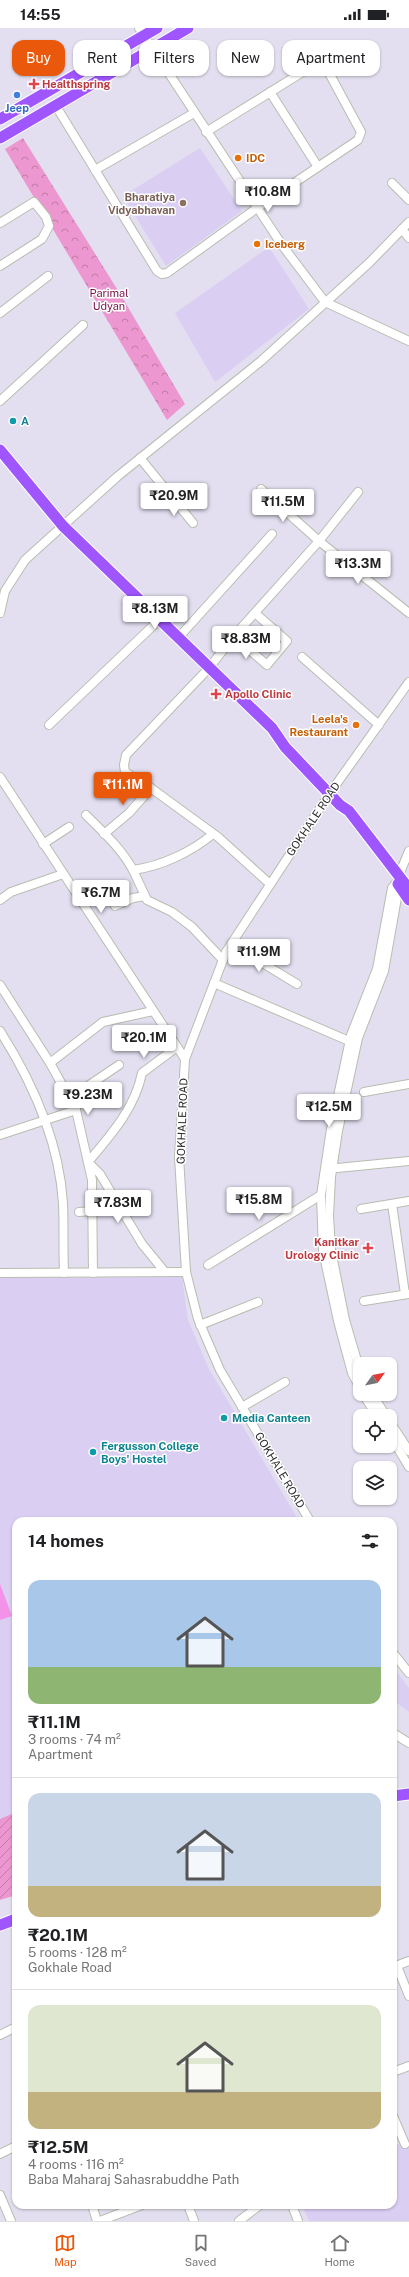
<!DOCTYPE html>
<html lang="en">
<head>
<meta charset="utf-8">
<style>
	body { margin:0; font-family:"Public Sans",sans-serif; background:#f2f2f2; color:#202124; height:100vh; display:flex; flex-direction:column; font-size:15px; white-space:nowrap }
	* { box-sizing:border-box; margin:0 }
	p { font-size:13px; color:#757577 }
	.icon { flex:none; width:22px; height:22px; fill:none; stroke:currentColor; stroke-width:2; stroke-linecap:round; stroke-linejoin:round }
	.map { position:relative; flex:1; overflow:hidden }
	.drawer { position:absolute; left:12px; top:1489px; width:385px; height:692px; display:flex; flex-direction:column; background:#fff; border-radius:12px; box-shadow:0 1px 3px #0004 }
	.drawer>* { flex:none }
	.banner { position:absolute; left:12px; top:12px; width:385px; height:36px; display:flex; gap:8px }
	.needle { width:26px; rotate:57deg }
	.fabs { position:absolute; left:353px; top:1329px; display:grid; gap:8px }
	.fabs a { display:grid; place-items:center; width:44px; height:44px; border-radius:8px; background:#fff; box-shadow:0 1px 3px #0004; font-size:20px }
	.price { position:absolute; translate:-50% -34px; padding:0 9px; border-radius:4px; background:#fff; color:#222; font-size:13px; line-height:26px; filter:drop-shadow(0 1px 2px #0008) }
	.price::after { content:''; position:absolute; left:50%; top:24px; width:12px; height:9px; margin-left:-6px; background:inherit; clip-path:polygon(0 0,100% 0,50% 100%) }
	.price.current { background:#ea580c; color:#fff }
	ul { padding:0; list-style:none }
	li { display:grid; align-content:center; gap:8px; height:212px; padding:0 16px }
	li+li { border-top:1px solid #e0e0e0 }
	li span { display:grid; place-items:center; height:124px; border-radius:12px; color:#555 }
	li>.icon { margin-inline-start:auto }
	span .icon { width:72px; height:72px; fill:#fffc; stroke-width:1 }
	li b { font-size:17px }
	h2 { display:flex; justify-content:space-between; align-items:center; height:48px; padding:0 16px; font-size:17px }
	.chip { padding:0 14px; border-radius:12px; background:#fff; box-shadow:0 1px 3px #0004; font-size:14px; line-height:36px }
	.chip.current { background:#ea580c; color:#fff }
	.status { display:flex; justify-content:space-between; align-items:center; height:28px; padding:0 20px; background:#fff; direction:ltr }
	.status svg { height:11px; fill:currentColor }
	.menu { display:flex; justify-content:space-around; align-items:center; height:56px; border-top:1px solid #e0e0e0; background:#fff; font-size:11px; color:#757577 }
	.menu a { display:grid; justify-items:center; gap:2px }
	.menu .current { color:#ea580c }
	.map>svg:first-child { display:block }
</style>
</head>
<body>
<div class="status"><b>14:55</b><svg viewBox="0 0 49 12"><path d="M0 12V9h3v3zM5 12V6h3v6zM10 12V3h3v9zM15 12V0h3v12zM26 1h20v11H26zM47 4h2v5h-2z"/></svg></div>
<div class="map">
<svg width="409" height="2193" viewBox="0 0 409 2193">
	<defs>
		<pattern id="park-crowns" width="20" height="18" patternUnits="userSpaceOnUse"><rect width="20" height="18" fill="#ec97cf"/><path d="M2 6a3 3 0 1 1 6 0M12 15a3 3 0 1 1 6 0" fill="none" stroke="#c07ca8"/></pattern>
		<pattern id="garden-furrows" width="10" height="10" patternUnits="userSpaceOnUse"><rect width="10" height="10" fill="#ec97cf"/><path d="M-1 1l2-2M0 10L10 0M9 11l2-2" fill="none" stroke="#c07ca8"/></pattern>
	</defs>
	<rect width="100%" height="100%" fill="#e3dff0"/>
	<g fill="#dbcef3">
		<polygon points="200,120 242,183 166,238 123,168"/>
		<polygon points="269,219 309,281 215,354 175,285"/>
		<polygon points="182,1249 188,1292 209,1341 299,1493 16,1493 16,1784 0,1791 0,1250"/>
		<polygon points="393,1639 409,1660 409,1684 393,1672"/>
		<polygon points="409,2112 409,2193 309,2193 302,2177 393,2177 393,2119"/>
	</g>
	<polygon fill="url(#park-crowns)" points="23,110 122,269 185,376 167,392 5,121"/>
	<polygon fill="url(#garden-furrows)" points="16,1784 16,1867 0,1872 0,1791"/>
	<polygon fill="#f492ea" points="0,1556 12,1588 0,1592"/>
	<g fill="none" stroke-linecap="round" stroke-linejoin="round">
		<defs>
			<g id="minor">
				<polyline points="139,0 282,217 325,274 409,313"/>
				<polyline points="270,64 318,139"/>
				<polyline points="59,83 157,243 162,246 167,245 257,180 358,112 361,104 322,32 206,104"/>
				<polyline points="95,142 194,85"/>
				<polyline points="392,155 409,172"/>
				<polyline points="0,195 34,174 46,189 49,198 42,211 0,238"/>
				<polyline points="402,201 409,210"/>
				<polyline points="0,285 48,248"/>
				<polyline points="0,373 83,297"/>
				<polyline points="140,430 193,495"/>
				<polyline points="261,461 319,513 409,585"/>
				<polyline points="0,585 5,563 25,532 118,448 261,333 369,235 409,194"/>
				<polyline points="234,608 267,637 287,613 255,585"/>
				<polyline points="179,609 272,506"/>
				<polyline points="302,629 379,697"/>
				<polyline points="49,697 160,591"/>
				<polyline points="0,749 185,1031"/>
				<path d="M 86,787 C 103,804 121,820 133,842 C 162,838 191,824 213,806"/>
				<polyline points="104,806 129,785 151,760"/>
				<polyline points="43,816 69,799"/>
				<polyline points="133,842 147,872 172,884 192,899 223,932"/>
				<polyline points="399,847 409,823"/>
				<polyline points="270,856 218,809 155,763 125,744 124,737 126,727 209,640 234,608 319,513 358,464"/>
				<polyline points="0,872 11,864 63,846"/>
				<polyline points="115,878 133,870 145,868"/>
				<polyline points="231,916 297,956"/>
				<polyline points="214,955 349,1013"/>
				<polyline points="0,957 50,1035 76,1082 92,1152 93,1245"/>
				<path d="M 0,1003 C 33,1055 59,1113 63,1175 C 64,1198 63,1222 64,1245"/>
				<polyline points="50,1035 103,994 153,983"/>
				<polyline points="364,1064 409,1056"/>
				<polyline points="70,1070 119,1037"/>
				<polyline points="0,1107 76,1082"/>
				<polyline points="327,1141 409,1133"/>
				<polyline points="392,1176 405,1266"/>
				<polyline points="361,1181 409,1173"/>
				<polyline points="79,1184 93,1183"/>
				<polyline points="208,1237 321,1167"/>
				<path d="M 165,1244 L 142,1216 L 100,1146 L 88,1134 C 111,1107 135,1080 142,1045 L 177,1019"/>
				<polyline points="0,1245 186,1244"/>
				<polyline points="364,1273 409,1266"/>
				<polyline points="200,1297 258,1274"/>
				<polyline points="360,1343 345,1292 331,1222 329,1188 331,1149 338,1103 358,1010 384,943 398,864 397,856"/>
				<polyline points="360,1360 352,1345 338,1293 323,1223 321,1167 331,1101 351,1007 377,941 392,860 396,855"/>
				<polyline points="363,1366 377,1388"/>
				<polyline points="372,1366 386,1388"/>
				<polyline points="242,1379 285,1354"/>
				<polyline points="390,1394 409,1423"/>
				<polyline points="390,1407 409,1439"/>
				<polyline points="310,1493 220,1342 198,1291 186,1244 179,1129 185,1031 226,924 330,765 409,654"/>
				<polyline points="393,1625 409,1645"/>
				<polyline points="393,1705 409,1715"/>
				<polyline points="397,1938 409,1968"/>
				<polyline points="393,1939 409,1933"/>
				<polyline points="0,2007 16,1999"/>
				<polyline points="393,2044 409,2038"/>
				<polyline points="393,2088 405,2116"/>
				<polyline points="0,2126 16,2118"/>
				<polyline points="0,2167 11,2193"/>
				<polyline points="92,2177 97,2193"/>
				<polyline points="188,2177 194,2193"/>
				<polyline points="292,2177 298,2193"/>
				<polyline points="100,2193 142,2177"/>
				<polyline points="239,2193 260,2177"/>
			</g>
			<g id="major">
				<polyline points="0,91 157,0"/>
				<polyline points="0,110 188,0"/>
				<polyline points="0,422 63,498 272,700 285,719 340,777 349,783 409,861"/>
				<polyline points="398,856 409,872"/>
				<polyline points="393,1768 409,1766"/>
				<polyline points="0,1897 16,1891"/>
			</g>
		</defs>
		<use href="#minor" stroke="#b7beaf" stroke-width="10"/>
		<use href="#major" stroke="#fff" stroke-width="13"/>
		<use href="#minor" stroke="#fff" stroke-width="8"/>
		<use href="#major" stroke="#a056ff" stroke-width="11"/>
	</g>
	<g fill="#e0444e" stroke="#fff" stroke-width="1.5">
		<path d="M32 50h4v4h4v4h-4v4h-4v-4h-4v-4h4z"/>
		<path d="M214 660h4v4h4v4h-4v4h-4v-4h-4v-4h4z"/>
		<path d="M366 1214h4v4h4v4h-4v4h-4v-4h-4v-4h4z"/>
	</g>
	<circle fill="#3f7fe0" stroke="#fff" stroke-width="1.5" cx="17" cy="67" r="4"/>
	<g fill="#e8710a" stroke="#fff" stroke-width="1.5">
		<circle cx="238" cy="130" r="4"/>
		<circle cx="257" cy="216" r="4"/>
		<circle cx="356" cy="697" r="4"/>
	</g>
	<circle fill="#8d6e63" stroke="#fff" stroke-width="1.5" cx="183" cy="175" r="4"/>
	<g fill="#0f9aa8" stroke="#fff" stroke-width="1.5">
		<circle cx="13" cy="393" r="4"/>
		<circle cx="224" cy="1390" r="4"/>
		<circle cx="93" cy="1424" r="4"/>
	</g>
	<g text-anchor="middle" dominant-baseline="central" stroke-width="3" stroke-linejoin="round" paint-order="stroke">
		<g font-size="11" font-weight="bold" fill="#be3a42" stroke="#fff" text-anchor="start">
			<text x="42" y="56">Healthspring</text>
			<text x="225" y="666">Apollo Clinic</text>
			<text x="359" y="1214" text-anchor="end">Kanitkar<tspan x="359" dy="13">Urology Clinic</tspan></text>
		</g>
		<g font-size="11" font-weight="bold" fill="#366cbe" stroke="#fff">
			<text x="17" y="80">Jeep</text>
		</g>
		<g font-size="11" font-weight="bold" fill="#c56008" stroke="#fff" text-anchor="start">
			<text x="246" y="130">IDC</text>
			<text x="265" y="216">Iceberg</text>
			<text x="348" y="691" text-anchor="end">Leela's<tspan x="348" dy="13">Restaurant</tspan></text>
		</g>
		<g font-size="11" font-weight="bold" fill="#785e54" stroke="#fff" text-anchor="end">
			<text x="175" y="169">Bharatiya<tspan x="175" dy="13">Vidyabhavan</tspan></text>
		</g>
		<g font-size="11" fill="#761348" stroke="#fff">
			<text x="109" y="265">Parimal<tspan x="109" dy="13">Udyan</tspan></text>
		</g>
		<g font-size="11" font-weight="bold" fill="#0d838f" stroke="#fff" text-anchor="start">
			<text x="21" y="393">A</text>
			<text x="232" y="1390">Media Canteen</text>
			<text x="101" y="1418">Fergusson College<tspan x="101" dy="13">Boys' Hostel</tspan></text>
		</g>
		<g font-size="11" fill="#2e2e2e" stroke="#fff">
			<text transform="translate(313 791) rotate(-56)">GOKHALE ROAD</text>
			<text transform="translate(182 1093) rotate(-88)">GOKHALE ROAD</text>
			<text transform="translate(280 1442) rotate(59)">GOKHALE ROAD</text>
		</g>
	</g>
</svg>
<div class="fabs">
<a><svg class="needle" viewBox="-14 -14 28 28"><path d="M0-13l5 13h-10z" fill="#e53935"/><path d="M0 13l5-13h-10z" fill="#757577"/></svg></a>
<a><svg class="icon" aria-label="locate" viewBox="0 0 24 24"><circle cx="12" cy="12" r="6"/><path d="M12 2v4M12 18v4M2 12h4M18 12h4"/></svg></a>
<a><svg class="icon" aria-label="layers" viewBox="0 0 24 24"><path d="M12 4l9 5-9 5-9-5zM3 14l9 5 9-5"/></svg></a>
</div>
<b class="price" style="left:268px;top:185px">₹10.8M</b>
<b class="price" style="left:174px;top:489px">₹20.9M</b>
<b class="price" style="left:283px;top:495px">₹11.5M</b>
<b class="price" style="left:358px;top:557px">₹13.3M</b>
<b class="price" style="left:155px;top:602px">₹8.13M</b>
<b class="price" style="left:246px;top:632px">₹8.83M</b>
<b class="price current" style="left:123px;top:778px">₹11.1M</b>
<b class="price" style="left:101px;top:886px">₹6.7M</b>
<b class="price" style="left:259px;top:945px">₹11.9M</b>
<b class="price" style="left:144px;top:1031px">₹20.1M</b>
<b class="price" style="left:88px;top:1088px">₹9.23M</b>
<b class="price" style="left:329px;top:1100px">₹12.5M</b>
<b class="price" style="left:259px;top:1193px">₹15.8M</b>
<b class="price" style="left:118px;top:1196px">₹7.83M</b>
<div class="banner">
<a class="chip current">Buy</a>
<a class="chip">Rent</a>
<a class="chip">Filters</a>
<a class="chip">New</a>
<a class="chip">Apartment</a>
</div>
<section class="drawer">
<h2>14 homes<svg class="icon" aria-label="filters" viewBox="0 0 24 24"><path d="M4 7h16M4 17h16"/><circle cx="9" cy="7" r="2"/><circle cx="15" cy="17" r="2"/></svg></h2>
<ul>
<li><span style="background:linear-gradient(#a9c7e8 70%,#8fb573 0)"><svg class="icon" aria-label="home" viewBox="0 0 24 24"><path d="M3 11l9-7 9 7M6 9v11h12V9"/></svg></span><div><b>₹11.1M</b><p>3 rooms · 74 m²</p><p>Apartment</p></div></li>
<li><span style="background:linear-gradient(#c9d6e8 75%,#c2b280 0)"><svg class="icon" aria-label="home" viewBox="0 0 24 24"><path d="M3 11l9-7 9 7M6 9v11h12V9"/></svg></span><div><b>₹20.1M</b><p>5 rooms · 128 m²</p><p>Gokhale Road</p></div></li>
<li><span style="background:linear-gradient(#dfe7d0 70%,#c2b280 0)"><svg class="icon" aria-label="home" viewBox="0 0 24 24"><path d="M3 11l9-7 9 7M6 9v11h12V9"/></svg></span><div><b>₹12.5M</b><p>4 rooms · 116 m²</p><p>Baba Maharaj Sahasrabuddhe Path</p></div></li>
</ul>
</section>
</div>
<nav class="menu">
<a class="current"><svg class="icon" aria-label="map" viewBox="0 0 24 24"><path d="M3 6l6-2 6 2 6-2v14l-6 2-6-2-6 2zM9 4v14M15 6v14"/></svg>Map</a>
<a><svg class="icon" aria-label="saved" viewBox="0 0 24 24"><path d="M7 4h10v16l-5-4-5 4z"/></svg>Saved</a>
<a><svg class="icon" aria-label="home" viewBox="0 0 24 24"><path d="M3 11l9-7 9 7M6 9v11h12V9"/></svg>Home</a>
</nav>
</body>
</html>
